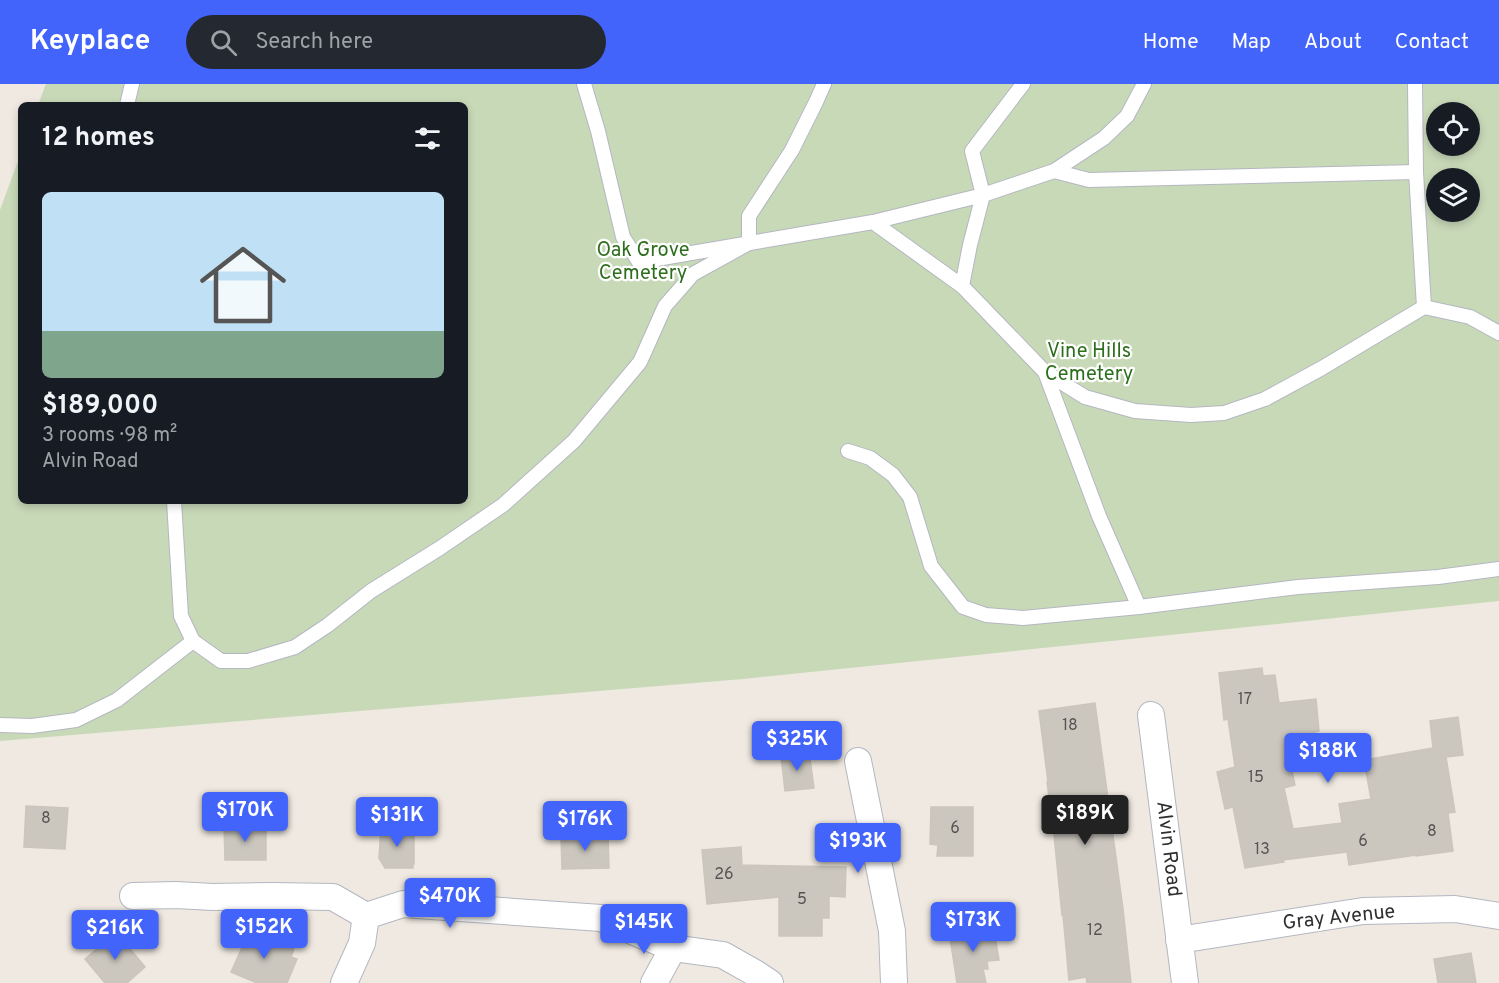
<!DOCTYPE html>
<html lang="en">
<head>
<meta charset="utf-8">
<style>
	body { margin:0; font-family:Overpass,sans-serif; background:#242831; color:#f1f3f6; height:100vh; display:flex; flex-direction:column; font-size:22px; white-space:nowrap }
	* { box-sizing:border-box; margin:0 }
	p { font-size:20px; color:#9ea1a6 }
	.icon { flex:none; width:33px; height:33px; fill:none; stroke:currentColor; stroke-width:2; stroke-linecap:round; stroke-linejoin:round }
	.map { position:relative; flex:1; overflow:hidden }
	.drawer { position:absolute; left:18px; top:18px; width:450px; height:402px; display:flex; flex-direction:column; background:#171b24; border-radius:9px; box-shadow:0 3px 9px #0003 }
	.drawer>* { flex:none }
	.controls { position:absolute; left:1426px; top:18px; display:grid; gap:12px }
	.controls a { display:grid; place-items:center; width:54px; height:54px; border-radius:50%; background:#171b24; box-shadow:0 3px 9px #0003; font-size:30px }
	.price { position:absolute; translate:-50% -51px; padding:0 14px; border-radius:6px; background:#4264fb; color:#fff; font-size:20px; line-height:39px; filter:drop-shadow(0 2px 3px #0008) }
	.price::after { content:''; position:absolute; left:50%; top:36px; width:18px; height:14px; margin-left:-9px; background:inherit; clip-path:polygon(0 0,100% 0,50% 100%) }
	.price.active { background:#222; color:#fff }
	ul { padding:0; list-style:none }
	li { display:grid; align-content:center; gap:12px; height:318px; padding:0 24px }
	li span { display:grid; place-items:center; height:186px; border-radius:9px; color:#555 }
	li>.icon { margin-inline-start:auto }
	span .icon { width:108px; height:108px; fill:#fffc; stroke-width:1 }
	li b { font-size:26px }
	h2 { display:flex; justify-content:space-between; align-items:center; height:72px; padding:0 24px; font-size:26px }
	header { display:flex; align-items:center; gap:36px; box-sizing:border-box; height:84px; padding:0 30px; background:#4264fb; color:#fff }
	header strong { font-size:28px }
	nav { display:flex; gap:33px; margin-inline-start:auto; font-size:21px }
	.search { width:420px; height:54px; background:#242831; display:flex; align-items:center; gap:15px; box-sizing:border-box; padding:0 21px; border-radius:33px; color:#9ea1a6; font-size:22px }
	.map>svg:first-child { display:block }
</style>
</head>
<body>
<header>
<strong>Keyplace</strong>
<div class="search"><svg class="icon" aria-label="search" viewBox="0 0 24 24"><circle cx="10" cy="10" r="6"/><path d="M15 15l6 6"/></svg>Search here</div>
<nav><a>Home</a><a>Map</a><a>About</a><a>Contact</a></nav>
</header>
<div class="map">
<svg width="1499" height="899" viewBox="0 0 1499 899">
	<rect width="100%" height="100%" fill="#efe9e1"/>
	<path fill="#c8d9b8" fill-rule="evenodd" d="M 46,0 L 1499,0 L 1499,517 L 743,595 L 0,657 L 0,126 L 21,69 L 21,417 L 465,417 L 465,21 L 38,21 ZM 1437,28 L 1470,28 L 1470,62 L 1437,62 ZM 1437,94 L 1470,94 L 1470,128 L 1437,128 Z"/>
	<g fill="#cbc7bf" stroke="#cbc5ba" stroke-width="1.5">
		<polygon points="1262,584 1263,592 1275,591 1279,619 1316,615 1319,647 1315,648 1316,667 1288,669 1295,701 1284,704 1293,745 1342,739 1339,720 1371,715 1364,676 1433,664 1430,637 1458,633 1463,671 1446,673 1455,728 1448,729 1453,767 1416,772 1416,771 1349,781 1347,768 1283,776 1284,778 1245,784 1233,723 1225,725 1217,688 1235,683 1228,635 1224,636 1219,589"/>
		<polygon points="1095,619 1123,825 1131,899 1087,899 1086,893 1069,896 1063,831 1062,831 1054,751 1047,698 1048,698 1039,627"/>
		<polygon points="809,668 814,704 785,707 781,671"/>
		<polygon points="26,722 68,724 65,765 24,763"/>
		<polygon points="931,723 973,723 973,772 937,772 938,761 930,760"/>
		<polygon points="224,742 262,742 262,747 266,747 266,776 225,776"/>
		<polygon points="381,744 414,745 414,780 413,780 413,784 385,784 379,774"/>
		<polygon points="608,750 609,784 562,785 561,751"/>
		<polygon points="741,763 742,781 846,783 845,813 829,812 829,834 822,834 822,852 779,852 779,813 707,820 702,766"/>
		<polygon points="993,840 999,876 987,877 988,885 983,885 986,899 957,899 949,847"/>
		<polygon points="250,846 294,865 291,873 297,875 287,899 257,899 231,888"/>
		<polygon points="116,848 145,883 127,899 105,899 85,875"/>
		<polygon points="1471,869 1476,899 1438,899 1434,875"/>
	</g>
	<g fill="none" stroke-linecap="round" stroke-linejoin="round">
		<defs>
			<g id="lane">
				<polyline points="584,0 598,47 623,153 639,178 873,138 983,111 970,161 962,202 873,138"/>
				<polyline points="1023,0 972,67 983,111 1054,87 1104,54 1127,32 1144,0"/>
				<polyline points="1415,0 1416,88 1424,223"/>
				<polyline points="127,21 132,0"/>
				<polyline points="1054,87 1089,96 1416,88"/>
				<polyline points="962,202 1045,288 1085,313 1135,327 1191,331 1224,329 1265,315 1322,284 1424,223 1470,233 1499,249"/>
				<polyline points="1045,288 1099,432 1139,523"/>
				<polyline points="848,367 870,374 893,391 910,413 931,482 963,523 986,531 1023,534 1139,523 1298,503 1438,493 1499,485"/>
				<polyline points="193,557 221,577 248,577 295,563 328,541 371,507 440,464 503,421 574,357 640,278 665,222 693,190 749,159 749,132 792,66 816,18 824,0"/>
				<polyline points="0,641 32,642 76,636 117,616 193,557 181,532 174,417"/>
			</g>
			<g id="street">
				<polyline points="1151,631 1185,899"/>
				<polyline points="858,677 892,847 894,899"/>
				<polyline points="133,812 176,811 213,813 273,812 333,813 366,832 403,820 601,834 673,864 723,871 755,889 770,899"/>
				<polyline points="1179,856 1363,827 1455,825 1499,832"/>
				<polyline points="344,899 362,859 366,832"/>
				<polyline points="654,899 673,864"/>
			</g>
		</defs>
		<use href="#lane" stroke="#b4b7c1" stroke-width="16"/>
		<use href="#street" stroke="#b4b7c1" stroke-width="28"/>
		<use href="#lane" stroke="#fff" stroke-width="14"/>
		<use href="#street" stroke="#fff" stroke-width="26"/>
	</g>
	<g text-anchor="middle" dominant-baseline="central" stroke-width="4.5" stroke-linejoin="round" paint-order="stroke">
		<g font-size="16" fill="#555452">
			<text x="1245" y="616">17</text>
			<text x="1070" y="642">18</text>
			<text x="1256" y="694">15</text>
			<text x="46" y="735">8</text>
			<text x="955" y="745">6</text>
			<text x="1432" y="748">8</text>
			<text x="1363" y="758">6</text>
			<text x="1262" y="766">13</text>
			<text x="724" y="791">26</text>
			<text x="802" y="816">5</text>
			<text x="1095" y="847">12</text>
		</g>
		<g font-size="20" fill="#2c6e1b" stroke="#fff">
			<text x="643" y="167">Oak Grove<tspan x="643" dy="23">Cemetery</tspan></text>
			<text x="1089" y="268">Vine Hills<tspan x="1089" dy="23">Cemetery</tspan></text>
		</g>
		<g font-size="20" fill="#2e2e2e" stroke="#fff">
			<text transform="translate(1168 765) rotate(83)">Alvin Road</text>
			<text transform="translate(1339 834) rotate(-6)">Gray Avenue</text>
		</g>
	</g>
</svg>
<div class="controls">
<a><svg class="icon" aria-label="locate" viewBox="0 0 24 24"><circle cx="12" cy="12" r="6"/><path d="M12 2v4M12 18v4M2 12h4M18 12h4"/></svg></a>
<a><svg class="icon" aria-label="layers" viewBox="0 0 24 24"><path d="M12 4l9 5-9 5-9-5zM3 14l9 5 9-5"/></svg></a>
</div>
<b class="price" style="left:797px;top:688px">$325K</b>
<b class="price" style="left:1328px;top:700px">$188K</b>
<b class="price" style="left:245px;top:759px">$170K</b>
<b class="price active" style="left:1085px;top:762px">$189K</b>
<b class="price" style="left:397px;top:764px">$131K</b>
<b class="price" style="left:585px;top:768px">$176K</b>
<b class="price" style="left:858px;top:790px">$193K</b>
<b class="price" style="left:450px;top:845px">$470K</b>
<b class="price" style="left:973px;top:869px">$173K</b>
<b class="price" style="left:644px;top:871px">$145K</b>
<b class="price" style="left:264px;top:876px">$152K</b>
<b class="price" style="left:115px;top:877px">$216K</b>
<section class="drawer">
<h2>12 homes<svg class="icon" aria-label="filters" viewBox="0 0 24 24"><path d="M4 7h16M4 17h16"/><circle cx="9" cy="7" r="2"/><circle cx="15" cy="17" r="2"/></svg></h2>
<ul>
<li><span style="background:linear-gradient(#bfe0f5 75%,#7fa58c 0)"><svg class="icon" aria-label="home" viewBox="0 0 24 24"><path d="M3 11l9-7 9 7M6 9v11h12V9"/></svg></span><div><b>$189,000</b><p>3 rooms · 98 m²</p><p>Alvin Road</p></div></li>
</ul>
</section>
</div>
</body>
</html>
